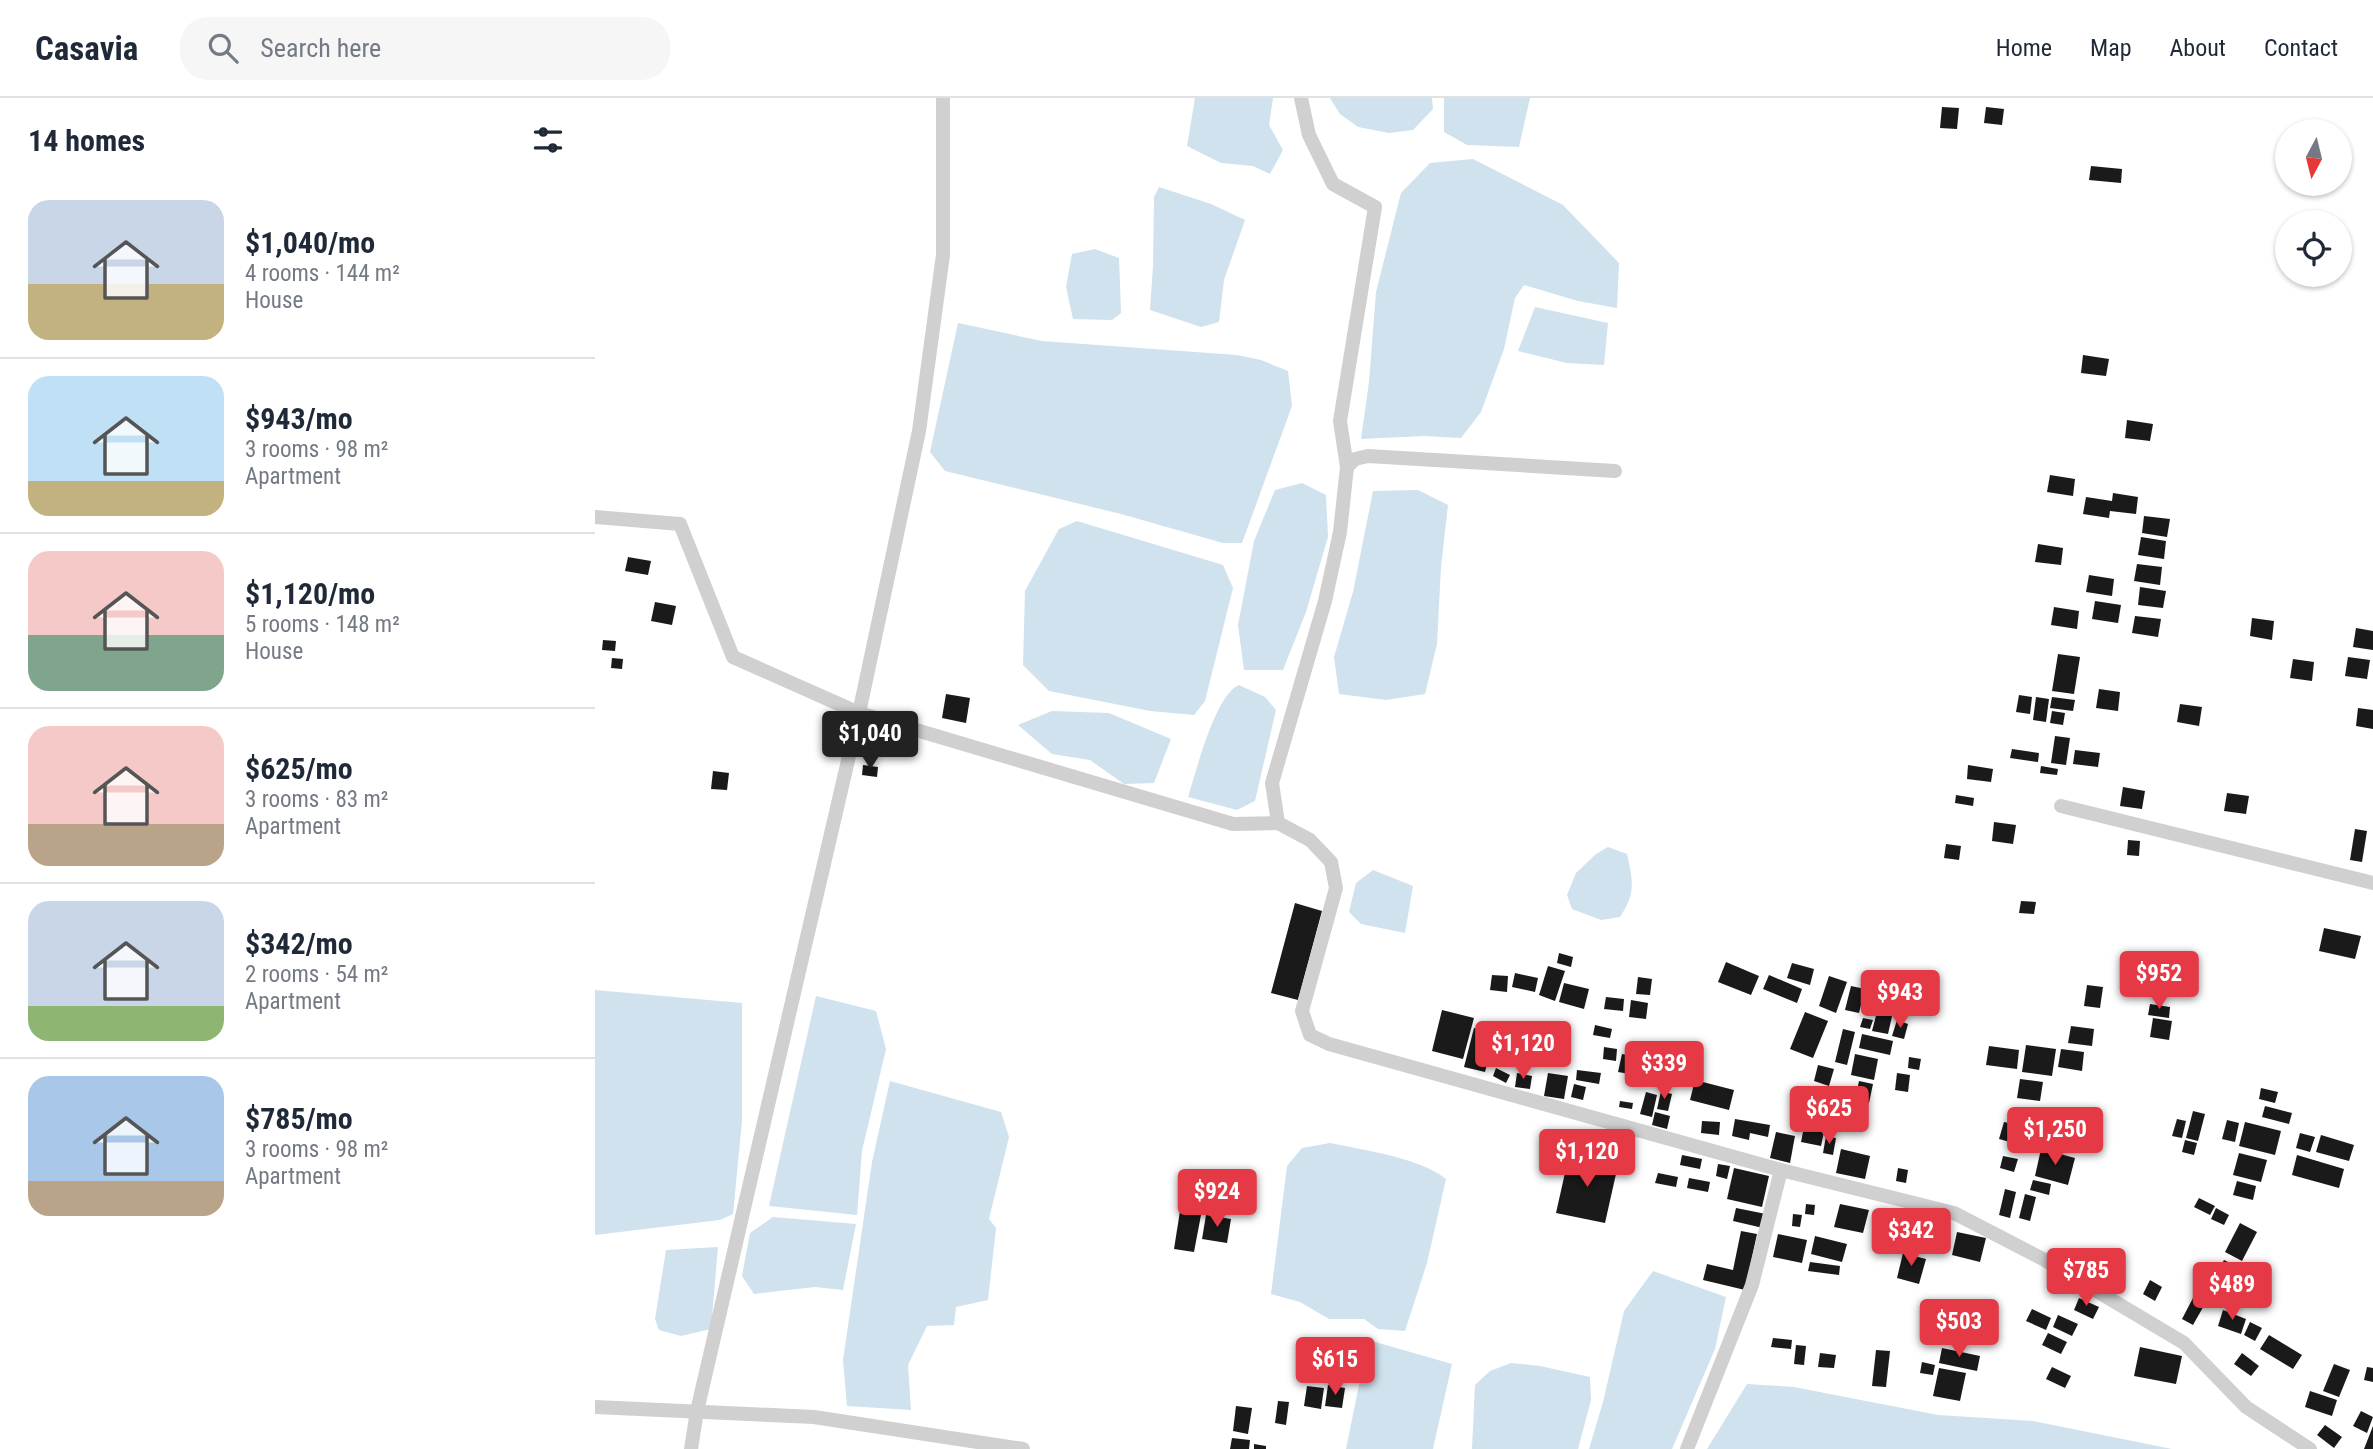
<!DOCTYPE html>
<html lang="en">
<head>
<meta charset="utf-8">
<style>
	body { margin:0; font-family:"Roboto Condensed",sans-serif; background:#f6f6f7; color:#1f2937; height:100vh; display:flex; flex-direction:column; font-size:26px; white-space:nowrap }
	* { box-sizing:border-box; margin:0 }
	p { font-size:23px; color:#747a83 }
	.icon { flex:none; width:38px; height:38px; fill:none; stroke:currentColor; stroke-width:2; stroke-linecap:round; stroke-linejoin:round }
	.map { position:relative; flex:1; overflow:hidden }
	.side { display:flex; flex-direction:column; background:#fff; width:595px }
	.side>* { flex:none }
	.needle { width:46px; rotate:187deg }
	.tools { position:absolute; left:1680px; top:21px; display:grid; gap:14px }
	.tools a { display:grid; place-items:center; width:77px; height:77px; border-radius:50%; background:#fff; box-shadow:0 2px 5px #0004; font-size:35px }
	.price { position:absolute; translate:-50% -60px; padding:0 16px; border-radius:7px; background:#e63946; color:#fff; font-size:23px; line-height:46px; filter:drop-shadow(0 2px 4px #0008) }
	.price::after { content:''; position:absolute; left:50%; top:42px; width:21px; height:16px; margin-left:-10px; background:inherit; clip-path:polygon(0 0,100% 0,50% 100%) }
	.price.current { background:#222; color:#fff }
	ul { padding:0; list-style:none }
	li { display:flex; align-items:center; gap:21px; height:175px; padding:0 28px }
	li+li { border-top:2px solid #e0e1e3 }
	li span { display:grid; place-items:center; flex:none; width:196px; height:140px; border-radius:21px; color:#555 }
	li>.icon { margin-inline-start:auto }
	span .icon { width:84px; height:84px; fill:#fffc; stroke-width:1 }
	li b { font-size:30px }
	h2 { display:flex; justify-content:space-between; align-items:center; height:84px; padding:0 28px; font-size:30px }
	header { display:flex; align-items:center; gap:42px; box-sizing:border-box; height:98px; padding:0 35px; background:#fff; border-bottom:2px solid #e0e1e3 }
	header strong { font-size:33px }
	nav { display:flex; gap:38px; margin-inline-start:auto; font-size:24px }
	.search { width:490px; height:63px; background:#f6f6f7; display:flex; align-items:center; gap:18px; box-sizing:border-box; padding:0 24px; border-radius:28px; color:#747a83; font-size:26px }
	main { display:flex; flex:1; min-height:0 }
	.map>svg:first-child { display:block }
</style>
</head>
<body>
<header>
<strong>Casavia</strong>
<div class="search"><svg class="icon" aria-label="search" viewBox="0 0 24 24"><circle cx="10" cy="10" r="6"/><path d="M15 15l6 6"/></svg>Search here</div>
<nav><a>Home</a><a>Map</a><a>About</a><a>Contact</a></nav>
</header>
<main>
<section class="side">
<h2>14 homes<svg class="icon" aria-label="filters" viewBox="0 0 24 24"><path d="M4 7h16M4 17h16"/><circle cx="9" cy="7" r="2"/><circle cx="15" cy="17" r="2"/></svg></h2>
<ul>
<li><span style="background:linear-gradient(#c9d6e8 60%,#c2b280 0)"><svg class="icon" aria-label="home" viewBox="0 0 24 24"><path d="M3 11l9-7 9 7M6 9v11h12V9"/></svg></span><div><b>$1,040/mo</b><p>4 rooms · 144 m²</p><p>House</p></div></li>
<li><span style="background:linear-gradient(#bfe0f5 75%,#c2b280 0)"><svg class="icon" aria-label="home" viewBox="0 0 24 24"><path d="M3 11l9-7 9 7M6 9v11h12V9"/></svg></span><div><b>$943/mo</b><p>3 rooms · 98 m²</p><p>Apartment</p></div></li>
<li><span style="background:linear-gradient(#f6c9c9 60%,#7fa58c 0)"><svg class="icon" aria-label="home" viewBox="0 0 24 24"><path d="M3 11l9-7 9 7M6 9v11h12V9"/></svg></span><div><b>$1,120/mo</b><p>5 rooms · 148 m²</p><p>House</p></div></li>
<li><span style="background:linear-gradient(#f6c9c9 70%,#b9a48a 0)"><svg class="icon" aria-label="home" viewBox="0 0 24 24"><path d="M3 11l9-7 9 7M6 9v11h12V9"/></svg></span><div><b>$625/mo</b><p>3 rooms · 83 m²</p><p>Apartment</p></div></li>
<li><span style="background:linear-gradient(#c9d6e8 75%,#8fb573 0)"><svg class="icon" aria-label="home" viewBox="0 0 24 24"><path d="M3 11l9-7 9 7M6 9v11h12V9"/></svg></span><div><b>$342/mo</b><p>2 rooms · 54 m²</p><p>Apartment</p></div></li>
<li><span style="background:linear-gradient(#a9c7e8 75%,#b9a48a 0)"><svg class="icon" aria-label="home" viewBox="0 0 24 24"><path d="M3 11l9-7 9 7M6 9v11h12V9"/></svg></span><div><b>$785/mo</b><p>3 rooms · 98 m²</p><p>Apartment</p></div></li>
</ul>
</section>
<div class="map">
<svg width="1778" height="1351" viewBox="0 0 1778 1351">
	<rect width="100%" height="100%" fill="#fff"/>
	<g fill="#cfe2ee">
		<polygon points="600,0 678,0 674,27 688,52 675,76 658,68 626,65 592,48"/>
		<polygon points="735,0 837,0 838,11 818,32 794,35 763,29 745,16"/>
		<polygon points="849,0 935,0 924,49 872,47 849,34"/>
		<polygon points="878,61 968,107 1024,165 1022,210 983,203 929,187 920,200 909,251 886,314 866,340 829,338 766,341 774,284 781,194 806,95 835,65"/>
		<polygon points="564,89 616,106 650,122 629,182 624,224 606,229 555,212 558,168 559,99"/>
		<polygon points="500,151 524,160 526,215 517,222 478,221 471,189 477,156"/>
		<polygon points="940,209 1013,225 1009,267 972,265 923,253"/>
		<polygon points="363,225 447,243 642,257 666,262 693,273 697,308 647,445 628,445 526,416 350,373 335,354"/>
		<polygon points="707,385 731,397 733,439 711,514 688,572 649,572 643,527 659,443 680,392"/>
		<polygon points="823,392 853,407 846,469 842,546 830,596 791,602 744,596 739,559 758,494 778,393"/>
		<polygon points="482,423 628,467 638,490 610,603 599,617 555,613 454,593 428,567 430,493 464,431"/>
		<path d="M 644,587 L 670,599 L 681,612 L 660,703 L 642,712 L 593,699 C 601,674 620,597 644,587 Z"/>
		<polygon points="457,613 514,615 576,641 559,685 529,686 495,662 457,656 423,627"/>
		<path d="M 1013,749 L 1032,756 C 1038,783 1041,795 1025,819 L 1006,822 L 977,811 L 972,797 L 981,775 L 1001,756 Z"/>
		<polygon points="778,772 818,788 810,835 766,826 754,814 761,785"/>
		<polygon points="0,892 147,905 147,1023 138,1116 125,1122 0,1137"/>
		<polygon points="221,898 281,913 291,951 267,1053 262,1117 174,1108"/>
		<polygon points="295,983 406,1014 414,1039 394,1121 401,1130 393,1202 361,1209 359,1227 332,1228 313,1267 316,1312 252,1308 248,1262 277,1064"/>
		<path d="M 735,1045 C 768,1052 826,1060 851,1081 L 832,1165 L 810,1233 L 783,1231 L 769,1221 L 734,1221 L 705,1204 L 676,1196 L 692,1068 L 707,1050 Z"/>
		<polygon points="178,1119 261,1126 248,1192 220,1189 159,1196 147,1178 155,1135"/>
		<polygon points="123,1149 116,1231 86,1238 64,1232 60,1221 71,1152"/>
		<polygon points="1058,1173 1131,1199 1120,1251 1077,1351 994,1351 1008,1304 1029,1213"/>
		<polygon points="777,1243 857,1266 838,1351 751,1351 766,1277"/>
		<polygon points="916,1265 945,1268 995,1279 996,1302 983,1351 877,1351 880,1287 895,1273"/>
		<polygon points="1152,1286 1199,1289 1343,1317 1438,1323 1577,1351 1112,1351"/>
	</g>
	<g fill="#1a1a1a">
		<polygon points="1347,9 1364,10 1362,31 1345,30"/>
		<polygon points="1391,9 1409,11 1407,27 1389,25"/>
		<polygon points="1496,68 1527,71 1526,85 1494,82"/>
		<polygon points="1488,257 1514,261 1511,278 1486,275"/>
		<polygon points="1532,322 1558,326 1555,343 1530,340"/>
		<polygon points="1455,377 1480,381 1478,398 1452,394"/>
		<polygon points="1518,395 1543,399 1541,416 1515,413 1514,420 1488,416 1491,399 1517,403"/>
		<polygon points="1549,418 1575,421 1572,439 1547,435"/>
		<polygon points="1546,439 1571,443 1569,461 1543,457"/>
		<polygon points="1443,446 1468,450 1466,467 1440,464"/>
		<polygon points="33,459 56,463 53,477 30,473"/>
		<polygon points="1542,466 1567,469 1565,487 1539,483"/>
		<polygon points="1494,477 1519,481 1517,498 1491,494"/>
		<polygon points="1545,489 1571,493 1568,510 1543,507"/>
		<polygon points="1500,503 1526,507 1523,525 1497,521"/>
		<polygon points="60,504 81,508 77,527 56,523"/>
		<polygon points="1459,509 1484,513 1482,531 1456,527"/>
		<polygon points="1540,518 1566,521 1563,539 1537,535"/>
		<polygon points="1657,520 1679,523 1677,542 1655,538"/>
		<polygon points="1761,530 1778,533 1778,552 1758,549"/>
		<polygon points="8,542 21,543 20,553 7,552"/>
		<polygon points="1463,556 1485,559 1479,596 1457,593"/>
		<polygon points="1753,559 1775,562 1772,581 1750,578"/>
		<polygon points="17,560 28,561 27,571 16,570"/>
		<polygon points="1698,561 1719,564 1717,583 1695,580"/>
		<polygon points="1504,591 1525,594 1523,613 1501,610"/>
		<polygon points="351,596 375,600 371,625 347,620"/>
		<polygon points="1424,597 1437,599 1435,616 1421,614"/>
		<polygon points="1441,599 1454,601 1451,624 1438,622"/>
		<polygon points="1457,599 1480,602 1478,613 1455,610"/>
		<polygon points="1585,606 1607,609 1604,628 1582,624"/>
		<polygon points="1763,610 1778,612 1778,631 1761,628"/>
		<polygon points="1457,613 1470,615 1468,627 1455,625"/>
		<polygon points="1460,638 1475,640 1471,667 1456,665"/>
		<polygon points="1417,651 1444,655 1443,664 1415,660"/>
		<polygon points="1480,652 1505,655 1503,669 1478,666"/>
		<polygon points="268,667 283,669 282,679 267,677"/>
		<polygon points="1373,667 1398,671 1396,684 1372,681"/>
		<polygon points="1446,668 1463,671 1462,677 1445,675"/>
		<polygon points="118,673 134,675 132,692 116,691"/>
		<polygon points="1528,689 1550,693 1547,711 1525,708"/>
		<polygon points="1632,695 1654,698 1651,716 1629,713"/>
		<polygon points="1361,697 1379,700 1378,708 1360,705"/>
		<polygon points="1399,724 1421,727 1418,746 1397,743"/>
		<polygon points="1760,731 1772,733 1767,764 1755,762"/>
		<polygon points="1533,742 1545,743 1544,758 1532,757"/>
		<polygon points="1351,746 1366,748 1364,762 1349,760"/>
		<polygon points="1426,803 1441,804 1439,816 1424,815"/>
		<polygon points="700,805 727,813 703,902 676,895"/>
		<polygon points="1729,830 1766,838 1760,861 1724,853"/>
		<polygon points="964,855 978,859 976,869 962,865"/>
		<polygon points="1131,864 1164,878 1156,897 1123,884"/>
		<polygon points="1197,865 1219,871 1215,887 1192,880"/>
		<polygon points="953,868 970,873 960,903 944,897"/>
		<polygon points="920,875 943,880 940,894 917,889"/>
		<polygon points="897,877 913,878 912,894 895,892"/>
		<polygon points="1174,877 1207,891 1202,905 1168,891"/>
		<polygon points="1234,878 1252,884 1241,915 1224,908"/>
		<polygon points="1043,879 1057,881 1055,897 1041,896"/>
		<polygon points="969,885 994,891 989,911 964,904"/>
		<polygon points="1492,887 1508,889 1505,910 1489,908"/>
		<polygon points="1256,888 1270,891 1264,915 1250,912"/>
		<polygon points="1274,893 1284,896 1279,917 1268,914"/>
		<polygon points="1011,899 1029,901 1028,913 1009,911"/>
		<polygon points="1036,902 1053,905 1051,921 1034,919"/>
		<polygon points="1555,906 1575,909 1574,920 1553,917"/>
		<polygon points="1283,910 1298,914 1293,936 1277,933"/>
		<polygon points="847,912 879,920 868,961 837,953"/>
		<polygon points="1210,914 1233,923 1218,960 1195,951"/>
		<polygon points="1268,920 1278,922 1275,931 1265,929"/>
		<polygon points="1558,920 1577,923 1574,942 1555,939"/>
		<polygon points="1302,922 1313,926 1309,941 1297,938"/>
		<polygon points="1000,927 1017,931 1015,940 998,937"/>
		<polygon points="1476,928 1499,931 1497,948 1473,945"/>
		<polygon points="879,930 900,936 890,974 869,969"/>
		<polygon points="1248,931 1260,934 1252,967 1240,964"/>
		<polygon points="1267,936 1298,943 1295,957 1264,950"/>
		<polygon points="1431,947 1461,951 1457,978 1427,974"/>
		<polygon points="1394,948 1424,952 1422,971 1391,967"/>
		<polygon points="1009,949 1022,951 1021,963 1008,961"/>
		<polygon points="1466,951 1489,954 1487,973 1463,969"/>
		<polygon points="1027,956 1039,958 1035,976 1023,974"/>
		<polygon points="1260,956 1283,961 1279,982 1256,977"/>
		<polygon points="1314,959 1326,961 1324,972 1313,970"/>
		<polygon points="1223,967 1239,971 1234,988 1219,983"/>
		<polygon points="901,970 915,977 911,985 898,978"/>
		<polygon points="982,972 1006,975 1004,986 981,982"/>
		<polygon points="922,975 937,978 935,991 920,989"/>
		<polygon points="953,975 973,978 969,1001 949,998"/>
		<polygon points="1302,975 1315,977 1313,994 1300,992"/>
		<polygon points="1425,981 1448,984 1445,1003 1422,1000"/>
		<polygon points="1100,982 1139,992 1134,1012 1095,1002"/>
		<polygon points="1264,983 1278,986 1274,1005 1260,1002"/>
		<polygon points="979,986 991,989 988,1002 976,999"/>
		<polygon points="1666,990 1683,994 1680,1005 1664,1001"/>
		<polygon points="1066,993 1077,996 1073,1013 1062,1011"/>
		<polygon points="1051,994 1062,997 1057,1019 1045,1016"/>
		<polygon points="1025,1003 1038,1005 1037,1011 1024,1009"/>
		<polygon points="1670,1008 1697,1015 1694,1026 1667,1019"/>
		<polygon points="1598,1013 1610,1016 1603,1043 1591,1040"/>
		<polygon points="1060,1014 1075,1018 1072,1031 1057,1027"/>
		<polygon points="1435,1017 1445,1019 1437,1050 1427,1048"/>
		<polygon points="1211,1019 1223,1021 1221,1032 1229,1034 1226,1048 1206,1044"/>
		<polygon points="1140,1021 1175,1027 1173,1039 1155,1035 1154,1042 1137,1038"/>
		<polygon points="1582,1021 1591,1023 1587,1040 1577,1038"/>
		<polygon points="1632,1022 1644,1025 1640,1044 1627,1041"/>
		<polygon points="1107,1023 1125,1024 1124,1037 1106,1035"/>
		<polygon points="1409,1024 1419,1026 1415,1044 1404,1041"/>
		<polygon points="1650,1024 1686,1033 1680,1057 1644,1048"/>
		<polygon points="1181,1034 1200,1038 1195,1065 1175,1060"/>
		<polygon points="1705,1035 1720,1039 1715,1054 1701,1050"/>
		<polygon points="1726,1037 1759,1047 1754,1063 1721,1054"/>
		<polygon points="1231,1038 1241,1040 1238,1057 1228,1055"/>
		<polygon points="1590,1042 1602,1045 1599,1057 1587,1054"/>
		<polygon points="1246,1051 1275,1058 1270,1081 1241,1075"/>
		<polygon points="1446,1051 1480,1060 1473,1087 1440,1078"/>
		<polygon points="1644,1055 1672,1062 1666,1084 1638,1077"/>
		<polygon points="974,1057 1023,1067 1010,1125 961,1115"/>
		<polygon points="1087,1057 1107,1061 1105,1071 1085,1067"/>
		<polygon points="1702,1057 1749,1071 1744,1090 1697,1077"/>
		<polygon points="1408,1058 1423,1061 1419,1074 1405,1070"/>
		<polygon points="1123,1066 1135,1068 1132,1081 1121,1078"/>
		<polygon points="1139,1070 1174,1078 1167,1109 1132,1101"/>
		<polygon points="1303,1070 1313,1072 1311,1085 1301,1083"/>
		<polygon points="1063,1075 1083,1079 1081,1089 1060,1085"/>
		<polygon points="1094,1080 1115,1084 1113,1094 1092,1090"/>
		<polygon points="1438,1082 1456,1086 1454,1097 1435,1092"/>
		<polygon points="1642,1083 1661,1088 1658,1102 1638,1097"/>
		<polygon points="1410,1091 1421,1094 1415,1120 1404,1117"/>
		<polygon points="1430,1096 1441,1099 1435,1123 1424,1120"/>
		<polygon points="1604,1100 1620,1108 1615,1117 1599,1109"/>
		<polygon points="1211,1106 1220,1107 1219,1117 1210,1116"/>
		<polygon points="1245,1106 1274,1112 1268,1135 1239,1129"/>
		<polygon points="1141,1110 1171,1116 1168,1130 1138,1123"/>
		<polygon points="1621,1110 1634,1117 1629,1127 1616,1121"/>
		<polygon points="585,1113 606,1117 599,1154 579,1151"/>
		<polygon points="1290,1113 1319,1120 1313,1143 1284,1136"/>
		<polygon points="1198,1116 1207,1117 1205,1129 1197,1128"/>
		<polygon points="611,1117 636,1121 632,1145 607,1141"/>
		<polygon points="1645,1125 1662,1134 1647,1163 1630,1154"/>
		<polygon points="1146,1133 1162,1136 1150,1192 1108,1182 1112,1166 1138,1172"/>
		<polygon points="1362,1134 1391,1140 1385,1164 1357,1157"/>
		<polygon points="1183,1136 1212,1142 1207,1165 1178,1159"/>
		<polygon points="1220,1138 1252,1146 1247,1164 1216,1156"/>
		<polygon points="1308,1155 1331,1161 1324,1186 1302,1180"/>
		<polygon points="1479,1157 1498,1166 1492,1177 1473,1169"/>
		<polygon points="1629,1162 1637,1166 1629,1181 1621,1177"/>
		<polygon points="1215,1164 1245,1168 1244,1177 1213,1173"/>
		<polygon points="1608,1179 1622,1187 1615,1200 1601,1192"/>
		<polygon points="1555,1182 1567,1189 1560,1203 1548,1196"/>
		<polygon points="1599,1198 1611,1204 1598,1227 1587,1221"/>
		<polygon points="1484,1200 1504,1209 1498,1221 1479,1212"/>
		<polygon points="1437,1211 1456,1220 1451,1232 1431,1223"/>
		<polygon points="1628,1212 1651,1221 1646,1236 1623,1228"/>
		<polygon points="1463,1217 1483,1226 1477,1238 1458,1229"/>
		<polygon points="1655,1224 1667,1230 1660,1243 1649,1237"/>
		<polygon points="1453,1235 1472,1244 1466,1256 1447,1247"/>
		<polygon points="1674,1237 1707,1257 1698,1271 1665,1251"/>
		<polygon points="1178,1240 1197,1242 1196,1251 1176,1249"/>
		<polygon points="1201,1247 1211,1248 1209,1267 1199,1266"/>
		<polygon points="1545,1249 1587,1258 1581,1286 1539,1278"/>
		<polygon points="1347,1250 1385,1258 1382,1273 1344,1265"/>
		<polygon points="1281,1252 1295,1253 1291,1289 1277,1288"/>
		<polygon points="1225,1255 1241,1257 1239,1270 1223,1269"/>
		<polygon points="1647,1255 1664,1268 1656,1278 1639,1266"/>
		<polygon points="1327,1264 1340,1267 1338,1277 1325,1275"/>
		<polygon points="1739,1266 1755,1272 1744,1299 1728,1293"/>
		<polygon points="1457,1269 1476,1278 1470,1290 1451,1281"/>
		<polygon points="1772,1269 1778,1270 1778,1284 1769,1282"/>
		<polygon points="1344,1270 1371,1275 1365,1303 1338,1298"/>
		<polygon points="733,1287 750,1290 747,1310 730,1308"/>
		<polygon points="712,1288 729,1290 726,1311 709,1308"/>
		<polygon points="1715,1293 1742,1302 1737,1318 1710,1309"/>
		<polygon points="683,1303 694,1304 691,1327 680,1325"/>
		<polygon points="641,1308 657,1310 653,1336 638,1333"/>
		<polygon points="1766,1313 1778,1319 1772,1335 1758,1328"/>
		<polygon points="1730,1327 1747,1339 1739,1350 1722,1337"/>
		<polygon points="1778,1328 1778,1351 1769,1351"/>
		<polygon points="637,1340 655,1342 654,1351 635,1351"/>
		<polygon points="659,1346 671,1348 671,1351 659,1351"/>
	</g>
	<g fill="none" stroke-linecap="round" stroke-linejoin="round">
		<g stroke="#d0d0d0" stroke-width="14">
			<polyline points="706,0 714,37 738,86 780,109 745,323 752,369"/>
			<polyline points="1020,373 773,358 760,361 752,369 745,434 730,503 677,685 683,725 715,742 736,764 741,790 707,913 715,937 734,946 1186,1072 1359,1115 1448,1161 1589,1245 1651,1309 1715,1351"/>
			<polyline points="0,419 85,426 138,559 264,615 638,726 683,725"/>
			<polyline points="1466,708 1778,785"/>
			<polyline points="0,1309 219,1319 428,1351"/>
			<polyline points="96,1351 102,1313 264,615 324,333 348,157 348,0"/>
			<polyline points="1092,1351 1157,1187 1186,1072"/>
		</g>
	</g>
</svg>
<div class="tools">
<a><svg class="needle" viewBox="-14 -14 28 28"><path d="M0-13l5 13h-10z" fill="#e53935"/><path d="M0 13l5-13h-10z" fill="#747a83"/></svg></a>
<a><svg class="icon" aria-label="locate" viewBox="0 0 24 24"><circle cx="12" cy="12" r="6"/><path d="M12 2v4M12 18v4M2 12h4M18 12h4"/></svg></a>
</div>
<b class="price current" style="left:275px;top:673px">$1,040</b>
<b class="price" style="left:1564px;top:913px">$952</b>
<b class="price" style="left:1305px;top:932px">$943</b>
<b class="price" style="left:928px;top:983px">$1,120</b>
<b class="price" style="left:1069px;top:1003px">$339</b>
<b class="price" style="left:1234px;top:1048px">$625</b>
<b class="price" style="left:1460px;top:1069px">$1,250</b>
<b class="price" style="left:992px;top:1091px">$1,120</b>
<b class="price" style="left:622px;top:1131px">$924</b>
<b class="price" style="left:1316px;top:1170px">$342</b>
<b class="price" style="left:1491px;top:1210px">$785</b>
<b class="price" style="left:1637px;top:1224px">$489</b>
<b class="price" style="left:1364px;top:1261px">$503</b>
<b class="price" style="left:740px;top:1299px">$615</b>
</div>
</main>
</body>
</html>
